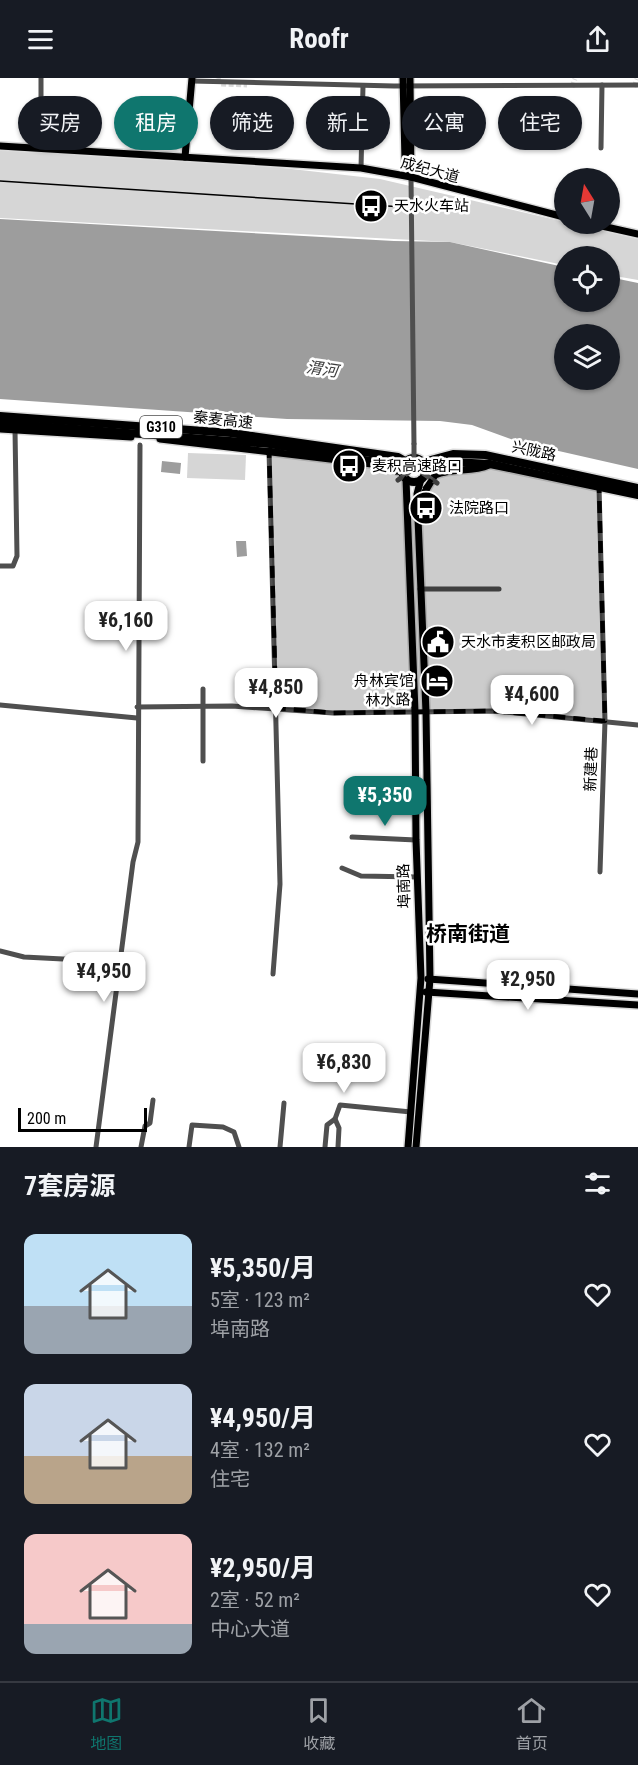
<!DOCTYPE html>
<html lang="zh">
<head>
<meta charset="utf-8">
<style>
	body { margin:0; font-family:"Roboto Condensed","Noto Sans SC",sans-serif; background:#242831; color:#f1f3f6; height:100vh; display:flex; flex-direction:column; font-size:22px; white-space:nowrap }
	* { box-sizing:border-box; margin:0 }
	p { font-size:20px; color:#9ea1a6 }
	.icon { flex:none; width:33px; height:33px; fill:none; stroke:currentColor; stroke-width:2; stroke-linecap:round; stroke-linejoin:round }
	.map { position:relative; height:1069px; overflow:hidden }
	.details { display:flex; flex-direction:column; background:#171b24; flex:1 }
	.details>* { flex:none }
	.hud { position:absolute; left:18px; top:18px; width:603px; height:54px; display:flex; gap:12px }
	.needle { width:39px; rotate:349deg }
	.fabs { position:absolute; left:554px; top:90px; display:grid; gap:12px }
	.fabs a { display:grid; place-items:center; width:66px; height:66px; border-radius:50%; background:#171b24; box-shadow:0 2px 4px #0004; font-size:30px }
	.scale { position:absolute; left:18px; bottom:15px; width:129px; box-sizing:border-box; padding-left:6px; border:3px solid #000; border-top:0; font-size:16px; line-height:21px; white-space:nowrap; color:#000; -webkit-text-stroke:4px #fff; paint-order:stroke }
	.price { position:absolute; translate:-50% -51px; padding:0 14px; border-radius:12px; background:#fff; color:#222; font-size:20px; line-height:39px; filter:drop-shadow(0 2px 3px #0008) }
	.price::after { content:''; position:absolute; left:50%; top:36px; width:18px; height:14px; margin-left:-9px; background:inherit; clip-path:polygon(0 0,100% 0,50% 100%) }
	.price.on { background:#0f766e; color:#fff }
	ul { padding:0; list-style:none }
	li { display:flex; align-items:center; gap:18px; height:150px; padding:0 24px }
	li span { display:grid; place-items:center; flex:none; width:168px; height:120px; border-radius:12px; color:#555 }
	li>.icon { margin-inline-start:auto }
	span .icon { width:72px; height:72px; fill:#fffc; stroke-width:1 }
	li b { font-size:26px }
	h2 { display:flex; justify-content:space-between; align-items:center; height:72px; padding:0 24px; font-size:26px }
	.chip { padding:0 21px; border-radius:27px; background:#171b24; box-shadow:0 2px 4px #0004; font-size:21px; line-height:54px }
	.chip.on { background:#0f766e; color:#fff }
	header { display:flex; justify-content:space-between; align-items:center; height:78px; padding:0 24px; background:#171b24; font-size:27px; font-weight:700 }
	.dock { display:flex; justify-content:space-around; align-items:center; height:84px; border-top:2px solid #363941; background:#171b24; font-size:16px; color:#9ea1a6 }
	.dock a { display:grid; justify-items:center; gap:3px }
	.dock .on { color:#0f766e }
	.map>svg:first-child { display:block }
</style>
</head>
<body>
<header><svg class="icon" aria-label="menu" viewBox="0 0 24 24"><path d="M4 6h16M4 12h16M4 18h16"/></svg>Roofr<svg class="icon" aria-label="share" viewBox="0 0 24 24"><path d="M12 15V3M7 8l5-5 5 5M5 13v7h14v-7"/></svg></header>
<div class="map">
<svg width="638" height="1069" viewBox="0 0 638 1069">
	<rect width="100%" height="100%" fill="#fff"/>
	<g fill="#d6d6d6">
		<polygon points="0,70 185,79 380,101 638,161 638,202 609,197 609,178 564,178 564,187 450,164 0,140"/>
		<polygon points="188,375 246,377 245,402 187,400"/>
	</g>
	<g fill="#9d9d9d" fill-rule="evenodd">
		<path d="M 0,141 L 394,163 L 450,164 L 564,189 L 564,224 L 609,224 L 609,199 L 638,205 L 638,391 L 519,364 L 472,347 L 440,343 L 287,341 L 0,321 ZM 564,256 L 609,256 L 609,302 L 564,302 Z"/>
		<polygon points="162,383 181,385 180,396 161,394"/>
		<polygon points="236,463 246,463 247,478 237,479"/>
	</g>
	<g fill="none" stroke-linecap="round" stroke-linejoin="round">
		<g stroke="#d9d9d9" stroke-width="5" stroke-dasharray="5 2.5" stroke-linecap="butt">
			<polyline points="218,0 220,6 247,7"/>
			<polyline points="572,9 575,1"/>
			<polyline points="634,9 637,1"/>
		</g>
		<defs>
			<g id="major">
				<polyline points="403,0 405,83 411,99"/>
				<polyline points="410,0 411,94"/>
				<polyline points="0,68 361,90 411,99 564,139"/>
				<polyline points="185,79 192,0"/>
				<polyline points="593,146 638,156"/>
				<polyline points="0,351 131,359"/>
				<polyline points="160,361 372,386"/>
				<polyline points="406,401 415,634 416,762 421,900 408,1069"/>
				<path d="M 421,428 L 423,417 L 435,397 C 453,389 471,395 489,387"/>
				<polyline points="428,901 638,916"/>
				<polyline points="426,914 638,927"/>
				<polyline points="416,1069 430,901 426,634 417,416 421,401"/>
			</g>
			<g id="highway">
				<polyline points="0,338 231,355 398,379 405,383"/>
				<polyline points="0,345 270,366 370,383 402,394"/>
				<circle cx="414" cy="392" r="12"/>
				<polyline points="423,384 453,376 485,377 638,410"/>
				<polyline points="426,390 453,384 490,386 638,417"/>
			</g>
		</defs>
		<use href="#major" stroke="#dbdbdb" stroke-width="10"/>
		<use href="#highway" stroke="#dbdbdb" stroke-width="11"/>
		<g stroke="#4f4f4f" stroke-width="5">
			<polyline points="41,0 41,70"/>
			<polyline points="192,3 394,8 638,7"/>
			<polyline points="601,70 602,7"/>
			<polyline points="361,90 363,8"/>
			<polyline points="411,99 414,366"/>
			<polyline points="269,372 280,806 273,896"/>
			<circle cx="414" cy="390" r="3.5"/>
			<polyline points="599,408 605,643 600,794"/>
			<polyline points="0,488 13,488 17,478 15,352"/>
			<polyline points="420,511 499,511"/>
			<polyline points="203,611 203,683"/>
			<polyline points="0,627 137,640"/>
			<polyline points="137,629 232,628 333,635 494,633 638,647"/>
			<polyline points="352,759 416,762"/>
			<polyline points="342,790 361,798 417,799"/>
			<polyline points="0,873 24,879 121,884"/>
			<polyline points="335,1041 339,1050 338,1069"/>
			<polyline points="96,1069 133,784 138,764 140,367"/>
			<polyline points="141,1069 145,1048 150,1045 153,1022"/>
			<polyline points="189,1069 192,1047 223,1049 234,1054 239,1069"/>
			<polyline points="280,1069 284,1025"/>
			<polyline points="325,1069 327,1047 335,1041 340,1027 411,1034"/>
		</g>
		<use href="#major" stroke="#000" stroke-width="7"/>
		<use href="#highway" stroke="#000" stroke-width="8"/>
		<polyline stroke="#000" stroke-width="1.5" points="0,103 403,129"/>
		<g stroke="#4f4f4f" stroke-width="5">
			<polyline points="414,366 414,386"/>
			<polyline points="417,391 437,405"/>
			<polyline points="398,402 412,392"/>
		</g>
	</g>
	<path fill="#000" fill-opacity="0.2" stroke="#000" stroke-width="4.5" stroke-dasharray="12 8" stroke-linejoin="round" d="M 269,372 L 384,386 L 406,401 L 408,432 L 435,397 L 490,386 L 599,408 L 605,643 L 494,633 L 333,635 L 276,630 Z"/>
	<defs>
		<symbol id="bus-disc" viewBox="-11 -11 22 22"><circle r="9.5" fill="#000" stroke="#fff"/><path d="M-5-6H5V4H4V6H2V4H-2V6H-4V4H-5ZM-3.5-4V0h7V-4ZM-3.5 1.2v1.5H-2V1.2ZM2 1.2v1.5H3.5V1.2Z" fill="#fff"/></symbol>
		<symbol id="civic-disc" viewBox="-11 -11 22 22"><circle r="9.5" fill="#000" stroke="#fff"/><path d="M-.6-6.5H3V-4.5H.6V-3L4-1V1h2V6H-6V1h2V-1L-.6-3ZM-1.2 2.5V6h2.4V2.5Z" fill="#fff"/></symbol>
		<symbol id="hotel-disc" viewBox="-11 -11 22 22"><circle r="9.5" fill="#000" stroke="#fff"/><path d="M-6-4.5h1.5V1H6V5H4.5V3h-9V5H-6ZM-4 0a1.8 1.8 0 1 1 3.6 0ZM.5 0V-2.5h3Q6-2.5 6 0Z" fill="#fff"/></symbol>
	</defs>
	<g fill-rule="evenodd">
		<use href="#bus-disc" x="352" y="109" width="38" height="38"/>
		<use href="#bus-disc" x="330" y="369" width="38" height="38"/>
		<use href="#bus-disc" x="407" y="411" width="38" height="38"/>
		<use href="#civic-disc" x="419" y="545" width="38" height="38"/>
		<use href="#hotel-disc" x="418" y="584" width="38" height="38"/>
	</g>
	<g text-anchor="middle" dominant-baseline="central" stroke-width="5" stroke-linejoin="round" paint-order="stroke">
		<rect fill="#fff" stroke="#4c4c4c" stroke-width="1.5" x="140" y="338" width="42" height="22" rx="4.5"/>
		<g font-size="14" font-weight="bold" fill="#000">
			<text x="161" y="349">G310</text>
		</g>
		<g font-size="15" fill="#000" stroke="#fff">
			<text transform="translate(430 92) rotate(15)">成纪大道</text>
			<text transform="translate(223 342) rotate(6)">秦麦高速</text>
			<text transform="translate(534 373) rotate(12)">兴陇路</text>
			<text transform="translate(388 622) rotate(-1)">林水路</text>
			<text transform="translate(591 691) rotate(-88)">新建巷</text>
			<text transform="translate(404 808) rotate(-92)">埠南路</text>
		</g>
		<g font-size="15" fill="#000" stroke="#fff" text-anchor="start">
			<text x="394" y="128">天水火车站</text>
			<text x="372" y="388">麦积高速路口</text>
			<text x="449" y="430">法院路口</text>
			<text x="461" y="564">天水市麦积区邮政局</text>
			<text x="414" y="603" text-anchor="end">舟林宾馆</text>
		</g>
		<g font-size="16" font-style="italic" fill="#3e3e3e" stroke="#fff">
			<text transform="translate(322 291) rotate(8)">渭河</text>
		</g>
		<g font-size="21" font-weight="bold" fill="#000" stroke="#fff">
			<text x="468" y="856">桥南街道</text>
		</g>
	</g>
</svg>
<div class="fabs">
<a><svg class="needle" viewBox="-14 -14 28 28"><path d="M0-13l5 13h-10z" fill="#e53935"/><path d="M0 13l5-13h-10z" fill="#9ea1a6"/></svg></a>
<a><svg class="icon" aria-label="locate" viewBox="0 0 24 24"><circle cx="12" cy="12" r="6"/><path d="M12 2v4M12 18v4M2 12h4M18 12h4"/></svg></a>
<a><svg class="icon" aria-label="layers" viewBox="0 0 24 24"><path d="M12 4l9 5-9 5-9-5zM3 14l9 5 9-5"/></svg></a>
</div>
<div class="scale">200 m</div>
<b class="price" style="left:126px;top:574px">¥6,160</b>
<b class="price" style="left:276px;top:641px">¥4,850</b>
<b class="price" style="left:532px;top:648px">¥4,600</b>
<b class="price on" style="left:385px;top:749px">¥5,350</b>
<b class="price" style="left:104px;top:925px">¥4,950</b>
<b class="price" style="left:528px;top:933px">¥2,950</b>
<b class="price" style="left:344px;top:1016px">¥6,830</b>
<div class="hud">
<a class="chip">买房</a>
<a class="chip on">租房</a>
<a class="chip">筛选</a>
<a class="chip">新上</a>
<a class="chip">公寓</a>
<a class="chip">住宅</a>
</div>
</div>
<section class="details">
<h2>7套房源<svg class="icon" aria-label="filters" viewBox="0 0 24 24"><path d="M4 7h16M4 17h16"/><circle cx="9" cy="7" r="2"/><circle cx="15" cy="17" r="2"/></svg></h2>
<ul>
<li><span style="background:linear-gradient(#bfe0f5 60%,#9aa5b1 0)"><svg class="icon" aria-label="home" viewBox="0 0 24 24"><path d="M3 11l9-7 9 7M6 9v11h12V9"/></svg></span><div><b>¥5,350/月</b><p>5室 · 123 m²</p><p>埠南路</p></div><svg class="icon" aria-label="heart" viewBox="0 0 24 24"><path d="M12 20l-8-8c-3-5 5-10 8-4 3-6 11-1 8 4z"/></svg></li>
<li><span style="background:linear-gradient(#c9d6e8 60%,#b9a48a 0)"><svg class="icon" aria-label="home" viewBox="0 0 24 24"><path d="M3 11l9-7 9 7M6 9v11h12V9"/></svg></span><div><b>¥4,950/月</b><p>4室 · 132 m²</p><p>住宅</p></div><svg class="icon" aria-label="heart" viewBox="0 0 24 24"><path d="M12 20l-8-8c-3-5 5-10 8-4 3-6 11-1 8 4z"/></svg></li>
<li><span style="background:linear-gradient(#f6c9c9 75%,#9aa5b1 0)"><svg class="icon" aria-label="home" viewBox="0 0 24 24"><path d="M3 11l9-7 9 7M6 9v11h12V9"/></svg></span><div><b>¥2,950/月</b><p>2室 · 52 m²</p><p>中心大道</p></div><svg class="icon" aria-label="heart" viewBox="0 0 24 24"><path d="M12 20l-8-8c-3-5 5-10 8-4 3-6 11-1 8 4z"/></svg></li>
</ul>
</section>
<nav class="dock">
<a class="on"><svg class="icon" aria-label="map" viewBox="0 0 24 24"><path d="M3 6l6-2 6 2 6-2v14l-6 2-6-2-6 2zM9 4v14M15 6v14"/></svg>地图</a>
<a><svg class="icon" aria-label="saved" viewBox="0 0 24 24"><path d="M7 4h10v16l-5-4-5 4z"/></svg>收藏</a>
<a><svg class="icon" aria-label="home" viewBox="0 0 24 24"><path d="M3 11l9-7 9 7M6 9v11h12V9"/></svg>首页</a>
</nav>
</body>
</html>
